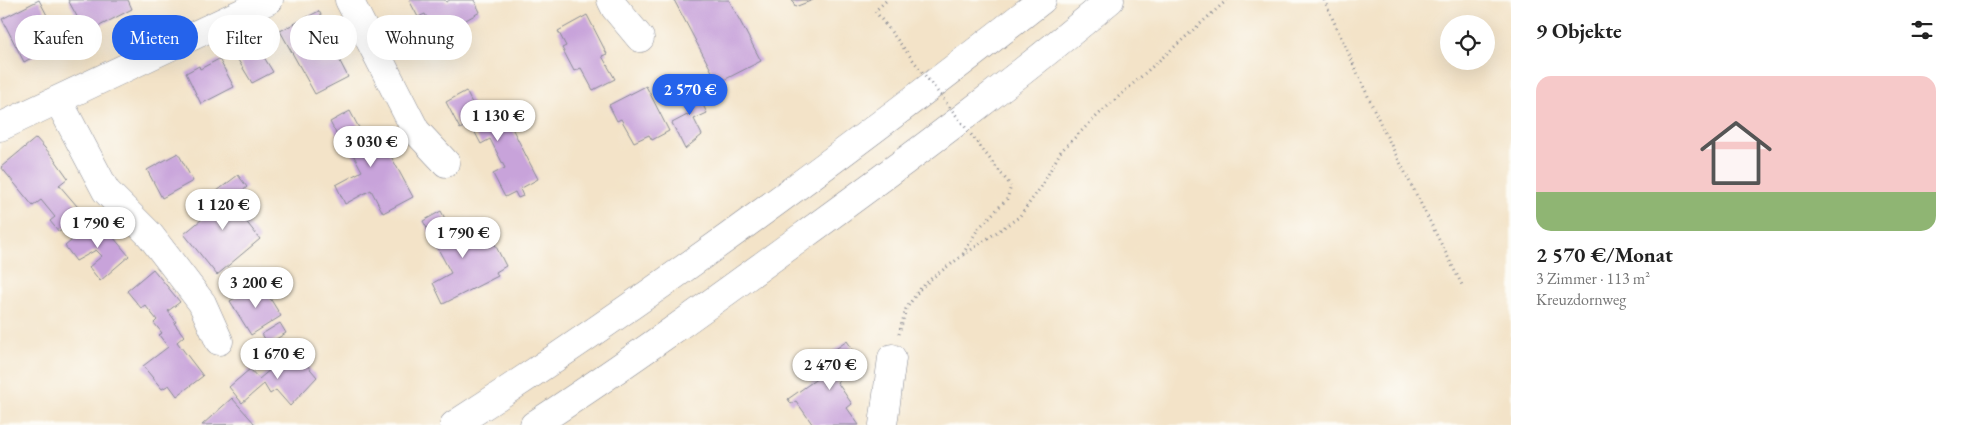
<!DOCTYPE html>
<html lang="de">
<head>
<meta charset="utf-8">
<style>
	body { margin:0; font-family:"EB Garamond",serif; background:#f2f2f2; color:#222; height:100vh; display:flex; flex-direction:column; font-size:19px; white-space:nowrap }
	* { box-sizing:border-box; margin:0 }
	p { font-size:16px; color:#767676 }
	.icon { flex:none; width:28px; height:28px; fill:none; stroke:currentColor; stroke-width:2; stroke-linecap:round; stroke-linejoin:round }
	.map { position:relative; flex:1; overflow:hidden }
	.side { display:flex; flex-direction:column; background:#fff; width:450px }
	.side>* { flex:none }
	.hud { position:absolute; left:15px; top:15px; width:475px; height:45px; display:flex; gap:10px }
	.buttons { position:absolute; left:1440px; top:15px; display:grid; gap:10px }
	.buttons a { display:grid; place-items:center; width:55px; height:55px; border-radius:50%; background:#fff; box-shadow:0 5px 20px #0002; font-size:25px }
	.price { position:absolute; translate:-50% -42px; padding:0 11px; border-radius:18px; background:#fff; color:#222; font-size:16px; line-height:32px; filter:drop-shadow(0 1px 2px #0008) }
	.price::after { content:''; position:absolute; left:50%; top:30px; width:15px; height:11px; margin-left:-8px; background:inherit; clip-path:polygon(0 0,100% 0,50% 100%) }
	.price.active { background:#2563eb; color:#fff }
	ul { padding:0; list-style:none }
	li { display:grid; align-content:center; gap:10px; height:265px; padding:0 25px }
	li span { display:grid; place-items:center; height:155px; border-radius:15px; color:#555 }
	li>.icon { margin-inline-start:auto }
	span .icon { width:90px; height:90px; fill:#fffc; stroke-width:1 }
	li b { font-size:21px }
	h2 { display:flex; justify-content:space-between; align-items:center; height:60px; padding:0 25px; font-size:21px }
	.tag { padding:0 18px; border-radius:22px; background:#fff; box-shadow:0 5px 20px #0002; font-size:18px; line-height:45px }
	.tag.active { background:#2563eb; color:#fff }
	main { display:flex; flex:1; min-height:0 }
	.map>svg:first-child { display:block }
</style>
</head>
<body>
<main>
<div class="map">
<svg width="1511" height="425" viewBox="0 0 1511 425">
	<rect width="100%" height="100%" fill="#fdfcf7"/>
	<filter id="ink" filterUnits="userSpaceOnUse"><feTurbulence type="fractalNoise" baseFrequency=".02" numOctaves="2"/><feDisplacementMap in="SourceGraphic" scale="10" xChannelSelector="R" yChannelSelector="G"/><feConvolveMatrix kernelMatrix="1 2 1 2 8 2 1 2 1" color-interpolation-filters="sRGB"/></filter>
	<filter id="wash" filterUnits="userSpaceOnUse"><feTurbulence type="fractalNoise" baseFrequency=".0096" numOctaves="4" result="noise"/><feDisplacementMap in="SourceGraphic" scale="20" xChannelSelector="R" yChannelSelector="G"/><feGaussianBlur stdDeviation="1.12" result="paint"/><feColorMatrix in="noise" values="0 0 0 0 0 0 0 0 0 0 0 0 0 0 0 0 0 1.4 0 .05"/><feComposite in="paint" operator="in"/></filter>
	<g filter="url(#wash)">
		<rect width="100%" height="100%" fill="#f3e3c8"/>
		<g id="blocks">
			<g fill="#c8a3da">
				<polygon points="39,0 61,42 24,62 2,19"/>
				<polygon points="68,0 128,0 132,9 86,33"/>
				<polygon points="409,0 445,0 446,2 450,0 474,0 480,12 459,24 455,16 432,27 425,14 418,17"/>
				<polygon points="674,0 729,0 761,61 718,83"/>
				<polygon points="792,0 813,0 795,7"/>
				<polygon points="319,11 334,40 330,42 348,77 315,94 280,31"/>
				<polygon points="587,15 607,54 602,56 615,79 593,90 581,68 574,71 562,48 566,46 558,31"/>
				<polygon points="256,44 273,72 252,83 235,55"/>
				<polygon points="219,59 234,87 201,104 186,73 199,66 200,69"/>
				<polygon points="691,81 707,113 694,119 702,135 685,149 672,123 691,113 678,88"/>
				<polygon points="646,86 669,131 652,140 649,135 634,142 621,119 617,121 609,105"/>
				<polygon points="466,91 479,117 507,102 519,124 512,128 538,179 520,189 523,196 518,198 515,192 505,197 493,174 505,168 490,139 481,144 470,123 460,129 446,102"/>
				<polygon points="350,111 366,141 379,134 413,197 383,213 371,190 345,204 336,185 362,171 350,149 358,145 353,136 341,143 330,122"/>
				<polygon points="36,138 53,157 68,178 59,185 83,213 59,232 50,221 55,217 41,200 33,206 1,167"/>
				<polygon points="178,153 193,181 162,198 147,170"/>
				<polygon points="238,175 247,187 230,201 260,239 217,275 184,234 225,200 217,191"/>
				<polygon points="441,211 458,244 488,231 506,266 496,272 498,276 443,304 433,283 451,273 423,221"/>
				<polygon points="98,219 129,256 100,281 89,267 102,256 96,250 76,261 65,246"/>
				<polygon points="153,269 180,302 168,311 176,322 174,323 184,336 177,342 203,376 177,396 169,385 162,389 143,366 168,347 159,335 162,333 154,323 157,320 145,305 141,308 127,291"/>
				<polygon points="260,282 281,316 251,335 230,301"/>
				<polygon points="280,323 286,333 268,344 262,334"/>
				<polygon points="847,341 862,363 837,382 852,404 847,408 859,425 813,425 796,401 791,404 788,399 828,371 820,360"/>
				<polygon points="294,350 317,377 290,406 276,390 270,394 264,384 242,403 229,387 250,369 259,379"/>
				<polygon points="232,398 255,424 202,425"/>
			</g>
		</g>
	</g>
	<g filter="url(#ink)">
		<use href="#blocks" fill-opacity="0" stroke="#878993" stroke-width="1"/>
		<g fill="none" stroke-linecap="round" stroke-linejoin="round">
			<defs>
				<g id="minor">
					<polyline points="349,0 416,131 446,163"/>
					<polyline points="611,0 615,8 640,38"/>
					<polyline points="58,100 106,191 150,235 202,303 219,341"/>
					<polyline points="0,127 269,0"/>
					<polyline points="883,425 892,358"/>
				</g>
				<g id="highway">
					<path d="M 454,425 C 657,294 852,149 1042,0"/>
					<path d="M 534,425 C 634,360 729,290 825,220 C 922,149 1019,77 1110,0"/>
				</g>
			</defs>
			<use href="#minor" stroke="#878993" stroke-width="29"/>
			<use href="#highway" stroke="#878993" stroke-width="29"/>
			<g stroke="#878993" stroke-width="3" stroke-dasharray="1 4" stroke-linecap="butt">
				<polyline points="1324,0 1383,129 1462,285"/>
				<polyline points="885,24 875,11 887,0"/>
				<polyline points="963,254 978,229 1007,199 1011,186"/>
				<polyline points="899,334 906,309 919,290 932,278 962,256 1019,217 1041,187 1061,151 1098,115 1227,0"/>
			</g>
			<use href="#minor" stroke="#fff" stroke-width="28"/>
			<use href="#highway" stroke="#fff" stroke-width="28"/>
			<polyline stroke="#878993" stroke-width="3" stroke-dasharray="1 4" stroke-linecap="butt" points="885,24 1011,186"/>
		</g>
	</g>
</svg>
<div class="buttons">
<a><svg class="icon" aria-label="locate" viewBox="0 0 24 24"><circle cx="12" cy="12" r="6"/><path d="M12 2v4M12 18v4M2 12h4M18 12h4"/></svg></a>
</div>
<b class="price active" style="left:690px;top:116px">2 570 €</b>
<b class="price" style="left:498px;top:142px">1 130 €</b>
<b class="price" style="left:371px;top:168px">3 030 €</b>
<b class="price" style="left:223px;top:231px">1 120 €</b>
<b class="price" style="left:98px;top:249px">1 790 €</b>
<b class="price" style="left:463px;top:259px">1 790 €</b>
<b class="price" style="left:256px;top:309px">3 200 €</b>
<b class="price" style="left:278px;top:380px">1 670 €</b>
<b class="price" style="left:830px;top:391px">2 470 €</b>
<div class="hud">
<a class="tag">Kaufen</a>
<a class="tag active">Mieten</a>
<a class="tag">Filter</a>
<a class="tag">Neu</a>
<a class="tag">Wohnung</a>
</div>
</div>
<section class="side">
<h2>9 Objekte<svg class="icon" aria-label="filters" viewBox="0 0 24 24"><path d="M4 7h16M4 17h16"/><circle cx="9" cy="7" r="2"/><circle cx="15" cy="17" r="2"/></svg></h2>
<ul>
<li><span style="background:linear-gradient(#f6c9c9 75%,#8fb573 0)"><svg class="icon" aria-label="home" viewBox="0 0 24 24"><path d="M3 11l9-7 9 7M6 9v11h12V9"/></svg></span><div><b>2 570 €/Monat</b><p>3 Zimmer · 113 m²</p><p>Kreuzdornweg</p></div></li>
</ul>
</section>
</main>
</body>
</html>
